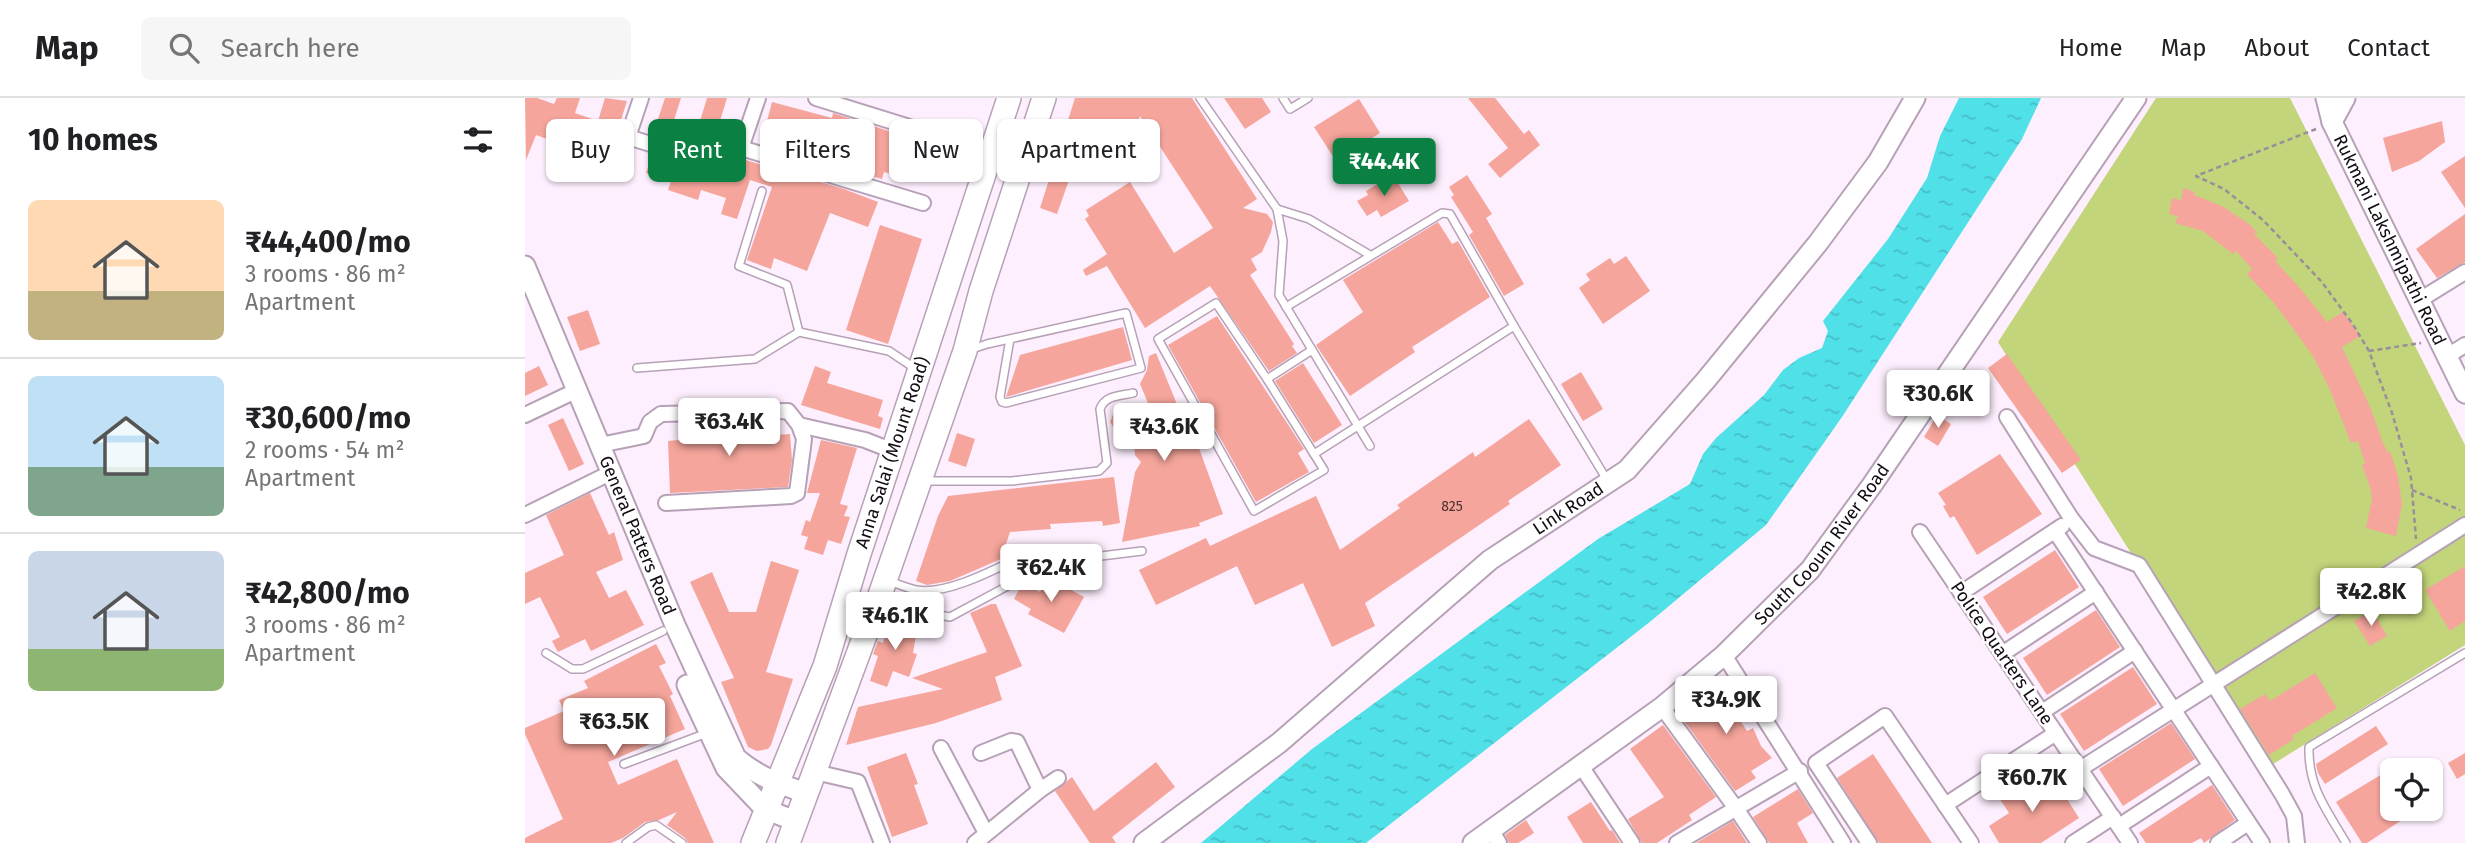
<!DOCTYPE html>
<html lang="en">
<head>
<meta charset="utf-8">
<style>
	body { margin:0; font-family:"Fira Sans",sans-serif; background:#f6f6f6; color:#202124; height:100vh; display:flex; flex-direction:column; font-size:26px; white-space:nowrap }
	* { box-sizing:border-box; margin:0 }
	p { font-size:23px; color:#757577 }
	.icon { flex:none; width:38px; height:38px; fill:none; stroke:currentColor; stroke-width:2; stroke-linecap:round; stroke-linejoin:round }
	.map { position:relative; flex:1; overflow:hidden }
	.panel { display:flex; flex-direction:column; background:#fff; width:525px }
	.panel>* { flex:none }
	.hud { position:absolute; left:21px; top:21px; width:665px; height:63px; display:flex; gap:14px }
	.buttons { position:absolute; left:1855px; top:660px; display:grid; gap:14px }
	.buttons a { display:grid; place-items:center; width:63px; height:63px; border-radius:10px; background:#fff; box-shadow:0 2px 5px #0004; font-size:35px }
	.price { position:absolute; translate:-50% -60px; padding:0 16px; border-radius:7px; background:#fff; color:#222; font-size:23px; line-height:46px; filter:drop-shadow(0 2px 4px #0008) }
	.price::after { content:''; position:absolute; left:50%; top:42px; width:21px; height:16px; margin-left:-10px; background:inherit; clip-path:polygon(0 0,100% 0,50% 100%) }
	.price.active { background:#0b8043; color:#fff }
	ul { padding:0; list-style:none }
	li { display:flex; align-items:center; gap:21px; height:175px; padding:0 28px }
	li+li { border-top:2px solid #e0e0e0 }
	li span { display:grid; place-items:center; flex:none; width:196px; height:140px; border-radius:10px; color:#555 }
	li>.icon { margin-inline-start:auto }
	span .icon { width:84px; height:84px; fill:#fffc; stroke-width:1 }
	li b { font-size:30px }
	h2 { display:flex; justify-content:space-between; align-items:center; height:84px; padding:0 28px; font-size:30px }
	.chip { padding:0 24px; border-radius:10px; background:#fff; box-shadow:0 2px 5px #0004; font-size:24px; line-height:63px }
	.chip.active { background:#0b8043; color:#fff }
	header { display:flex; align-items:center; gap:42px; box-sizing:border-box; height:98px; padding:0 35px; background:#fff; border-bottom:2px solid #e0e0e0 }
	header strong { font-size:33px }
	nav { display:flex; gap:38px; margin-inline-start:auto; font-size:24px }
	.search { width:490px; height:63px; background:#f6f6f6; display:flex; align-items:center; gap:18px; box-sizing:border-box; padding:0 24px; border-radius:10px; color:#757577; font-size:26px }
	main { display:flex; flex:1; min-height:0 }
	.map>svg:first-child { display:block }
</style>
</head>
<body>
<header>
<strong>Map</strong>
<div class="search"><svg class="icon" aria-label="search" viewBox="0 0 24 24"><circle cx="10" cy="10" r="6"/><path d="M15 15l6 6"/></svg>Search here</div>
<nav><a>Home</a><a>Map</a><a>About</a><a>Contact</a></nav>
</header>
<main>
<section class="panel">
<h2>10 homes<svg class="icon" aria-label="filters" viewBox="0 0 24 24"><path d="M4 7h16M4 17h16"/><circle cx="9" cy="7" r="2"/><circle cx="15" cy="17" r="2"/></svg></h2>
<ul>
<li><span style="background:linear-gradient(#ffd9b3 65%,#c2b280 0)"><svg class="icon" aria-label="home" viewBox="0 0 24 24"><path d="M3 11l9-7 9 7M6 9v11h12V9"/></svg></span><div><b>₹44,400/mo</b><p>3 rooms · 86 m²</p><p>Apartment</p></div></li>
<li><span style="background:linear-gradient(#bfe0f5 65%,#7fa58c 0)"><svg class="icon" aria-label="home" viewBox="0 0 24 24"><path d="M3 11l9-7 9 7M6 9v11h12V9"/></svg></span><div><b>₹30,600/mo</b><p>2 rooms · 54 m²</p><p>Apartment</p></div></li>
<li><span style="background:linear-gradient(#c9d6e8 70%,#8fb573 0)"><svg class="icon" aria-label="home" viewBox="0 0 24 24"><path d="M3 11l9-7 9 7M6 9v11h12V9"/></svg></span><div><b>₹42,800/mo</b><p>3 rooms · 86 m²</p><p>Apartment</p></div></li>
</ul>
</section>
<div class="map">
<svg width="1940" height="745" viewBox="0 0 1940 745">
	<defs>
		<pattern id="water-ripples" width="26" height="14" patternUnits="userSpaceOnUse" patternTransform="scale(1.75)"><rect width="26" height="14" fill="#50e0e8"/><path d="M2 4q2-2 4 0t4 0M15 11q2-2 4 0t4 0" fill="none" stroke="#45bfc6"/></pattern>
	</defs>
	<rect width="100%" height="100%" fill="#fdeffd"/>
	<polygon fill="#c2d57a" points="1631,0 1765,0 1940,347 1940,547 1745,668 1684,579 1473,244"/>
	<polygon fill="url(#water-ripples)" points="1434,0 1516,0 1497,41 1317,319 1241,427 1126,523 841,745 676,745 787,651 1073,441 1165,386 1178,356 1191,340 1239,297 1258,272 1274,260 1297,250 1303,233 1298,223 1363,141 1402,80 1415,38"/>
	<g fill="#f5a59b">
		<polygon points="0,0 12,0 29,6 32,0 55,0 50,15 73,23 80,0 102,3 89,44 60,35 53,52 11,37 1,62"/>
		<polygon points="140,0 156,0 143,41 128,36"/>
		<polygon points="182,0 202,0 181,69 208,77 214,60 319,91 353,104 343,129 305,115 282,173 249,160 246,171 222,162 247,89 225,82 212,121 196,116 201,100 176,92 173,102 143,92 146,83 121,75 127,57 148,63 157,61 163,63"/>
		<polygon points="550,0 667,0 732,101 718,110 742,116 748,124 746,134 737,154 726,161 732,172 725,177 769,246 767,248 772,255 744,273 685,188 620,230 582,168 561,178 558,172 582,156 560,121 564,118 561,112 605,84 649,155 688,130 615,18 599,70 580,64 568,74 549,68 532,116 515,110"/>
		<polygon points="699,0 737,0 746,14 720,31"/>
		<polygon points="943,0 970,0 999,36 1004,32 1015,47 975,80 963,66 983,50"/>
		<polygon points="834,1 855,35 811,63 789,29"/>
		<polygon points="247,4 307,20 308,15 407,47 397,84 359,74 357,81 283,60 285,55 237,42"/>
		<polygon points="1917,23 1920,44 1894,63 1867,74 1858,40"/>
		<polygon points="1940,58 1940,110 1916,74"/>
		<polygon points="868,77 884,103 856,119 852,112 842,118 832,103 843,97 841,93"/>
		<polygon points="942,77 967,116 961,120 999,186 979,198 944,137 948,134 926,99 929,97 924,89"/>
		<polygon points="1658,90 1670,94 1669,97 1697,108 1724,126 1732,134 1729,136 1753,160 1750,163 1774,189 1802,224 1818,214 1835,238 1817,249 1845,309 1858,345 1863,355 1865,353 1873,378 1877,406 1871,438 1841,430 1847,401 1845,389 1837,367 1840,365 1833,343 1826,345 1805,292 1788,258 1749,205 1722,176 1727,171 1711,153 1708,156 1678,133 1650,125 1653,118 1644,116 1647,100 1656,102"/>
		<polygon points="1940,116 1940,164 1912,180 1891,151"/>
		<polygon points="913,124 927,146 933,143 965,199 887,249 890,254 825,298 791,247 838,214 818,182"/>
		<polygon points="355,127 397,141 363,246 321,232"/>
		<polygon points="1101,158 1125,193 1078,226 1054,190 1065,182 1061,176 1085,160 1089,166"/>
		<polygon points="63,212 75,246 55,253 42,219"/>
		<polygon points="692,218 779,351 773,355 784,374 731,404 643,247"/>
		<polygon points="598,229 607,262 481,299 495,257"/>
		<polygon points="631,255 658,321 663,320 698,416 674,425 675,428 597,444 610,374 616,364 610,357 609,344 597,342 585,324 591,310 597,305 623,305 615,286 622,272 624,258"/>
		<polygon points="1482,256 1556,362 1537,375 1463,270"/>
		<polygon points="778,265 817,327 789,345 750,283"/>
		<polygon points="14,268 23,287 0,298 0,275"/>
		<polygon points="290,268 306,274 302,285 358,302 353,318 358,320 355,331 276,307"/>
		<polygon points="1056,274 1078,311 1058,323 1036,286"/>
		<polygon points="1412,317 1426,326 1413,348 1399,339"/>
		<polygon points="38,320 59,366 44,373 23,327"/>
		<polygon points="1004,321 1036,367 983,403 985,406 840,505 850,528 807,549 778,485 730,507 712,468 631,507 614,472 681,440 685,448 791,398 815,452 875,410 872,407 948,354 950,359"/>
		<polygon points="233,323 233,331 251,329 251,337 265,336 267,362 263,389 145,395 143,343 154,342 153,335 171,334 171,325"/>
		<polygon points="432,335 450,341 441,369 423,363"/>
		<polygon points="296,342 332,350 315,406 323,408 319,418 325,419 316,446 303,442 298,457 279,451 283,439 276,437 281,422 285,424 295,395 282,395"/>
		<polygon points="1475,356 1517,416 1452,457 1429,418 1425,420 1418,408 1421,407 1413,395"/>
		<polygon points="589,379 595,425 578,428 577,423 525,426 526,431 485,434 476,461 425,483 402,487 391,483 413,418 423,398"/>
		<polygon points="65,395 84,437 89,434 98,462 71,474 84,500 101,492 119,527 66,553 60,541 33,554 27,543 35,539 15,499 0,506 0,475 39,457 21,417"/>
		<polygon points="1530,452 1554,489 1482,536 1458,499"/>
		<polygon points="246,463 274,472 241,574 268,581 246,647 243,651 232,653 223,649 196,584 209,580 165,484 187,474 204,514 231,514"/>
		<polygon points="1940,468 1940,523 1925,533 1900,492"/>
		<polygon points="523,479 559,499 539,535 503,516 506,511 489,501 496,488 500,486 515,494"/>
		<polygon points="466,506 471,506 497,568 470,579 477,602 411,625 321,647 333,609 418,591 387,580 462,554 445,515"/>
		<polygon points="1571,512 1595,549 1522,597 1498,560"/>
		<polygon points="1847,512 1862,538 1845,548 1829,523"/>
		<polygon points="367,516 389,524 385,535 391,537 388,555 392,556 384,579 368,573 362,589 345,583 353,558 348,556 351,548 353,543 358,545"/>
		<polygon points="131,546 141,565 134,568 148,596 145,598 160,631 83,664 93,687 152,661 189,745 163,745 160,740 142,727 152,714 134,722 120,724 98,740 86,745 0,745 0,740 38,721 0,636 0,630 39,613 34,602 63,590 59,583"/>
		<polygon points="1608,569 1632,606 1559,653 1535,616"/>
		<polygon points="1790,575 1812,610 1767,638 1769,641 1744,657 1715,611 1740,596 1745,603"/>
		<polygon points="1205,584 1219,607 1209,613 1222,633 1228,630 1236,648 1247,660 1226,673 1231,680 1210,693 1154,616"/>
		<polygon points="1646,625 1670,661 1598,708 1574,671"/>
		<polygon points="1138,627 1191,699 1164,717 1167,722 1132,745 1117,745 1103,721 1139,699 1105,651"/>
		<polygon points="1851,628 1863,646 1800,686 1793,675 1791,666"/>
		<polygon points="381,655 393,686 389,687 403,726 367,739 342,669"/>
		<polygon points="1940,655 1940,676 1932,681 1923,665"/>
		<polygon points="1348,656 1368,686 1407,745 1354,745 1312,680"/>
		<polygon points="631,664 650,689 587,739 591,745 565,745 530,693 547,679 569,713"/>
		<polygon points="1867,670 1867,710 1895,710 1842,745 1837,745 1811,704"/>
		<polygon points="1496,679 1509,699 1532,685 1554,720 1516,745 1474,745 1464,728 1484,715 1471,695"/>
		<polygon points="1687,687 1710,722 1679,745 1676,740 1667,745 1621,745 1614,735"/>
		<polygon points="1273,691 1288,715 1272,725 1283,745 1244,745 1228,719"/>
		<polygon points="1066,704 1085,733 1087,732 1095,745 1058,745 1042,719"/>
		<polygon points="1001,722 1009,735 993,745 984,745 980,737"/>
		<polygon points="1208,723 1222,745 1171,745"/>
	</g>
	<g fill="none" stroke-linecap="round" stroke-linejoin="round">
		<defs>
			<g id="lane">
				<polyline points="675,0 752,111 758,143 754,197 845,348"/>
				<polyline points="758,0 765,11 783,0"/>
				<polyline points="237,93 214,168 262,187 274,234 364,253 391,271"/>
				<polyline points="752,111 784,121 845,157"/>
				<polyline points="761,209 917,115 925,116 989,228"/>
				<polyline points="444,252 462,246 601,215 616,270 481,305 477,304 475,299 485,241"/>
				<polyline points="787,252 742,281 691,205 633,241 729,413 799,372 789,356"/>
				<polyline points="112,270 230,261 274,234"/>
				<polyline points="742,281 789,356 989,228 1082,382"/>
				<path d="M 399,383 L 487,383 L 574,373 L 582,365 L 575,311 C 580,297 595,298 608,295"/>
				<path d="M 364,483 C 373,486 382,490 391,492 C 418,497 461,476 485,464"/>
				<path d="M 359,498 C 382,503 402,516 425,519 L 527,464 L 617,453"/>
				<polyline points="21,555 47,571 58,571 138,533"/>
				<polyline points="99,666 182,635"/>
				<polyline points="101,745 123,729 131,727 157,745"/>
				<path d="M 1821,745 C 1802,712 1783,690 1784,649 L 1940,555"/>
			</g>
			<g id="street">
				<polyline points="116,0 103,39 151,54"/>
				<polyline points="233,0 216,50 398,105"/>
				<polyline points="291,0 465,54"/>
				<polyline points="1893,203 1940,174"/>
				<polyline points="1921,259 1940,247"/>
				<polyline points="0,317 42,297"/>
				<polyline points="1482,319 1546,420 1569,450 1614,467 1757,696 1769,718 1772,745"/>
				<polyline points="274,327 340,342 368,353"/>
				<polyline points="75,347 119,338 125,324 136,316 263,313 274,327 279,341 272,395 266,398 141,405"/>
				<polyline points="0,417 77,379"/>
				<polyline points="1530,433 1737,745"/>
				<polyline points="1395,434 1605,745"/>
				<polyline points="1436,495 1537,428"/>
				<polyline points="1477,556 1571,494"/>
				<polyline points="1199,557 1318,745"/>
				<polyline points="1137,609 1210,709 1234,745"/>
				<polyline points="1517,614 1610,553"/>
				<polyline points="416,650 461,735"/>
				<polyline points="456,655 486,643 492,644 515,692"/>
				<polyline points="1056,668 1107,745"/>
				<polyline points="1555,671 1940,427"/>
				<polyline points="290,674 333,684 357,745"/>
				<polyline points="1420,707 1531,635"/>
				<polyline points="1594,728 1686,668"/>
				<polyline points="966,732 974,745"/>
				<polyline points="450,745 515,692 533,680"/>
				<polyline points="1152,745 1275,673"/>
				<polyline points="1344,745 1291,665 1360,618 1446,745"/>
				<polyline points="1548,745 1588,719"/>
				<polyline points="1693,745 1723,725"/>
			</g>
			<g id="secondary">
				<path id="s1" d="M 1801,0 L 1807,24 L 1940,295"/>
				<polyline points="1807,24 1820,0"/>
				<path id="s2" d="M 0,168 L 150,527 L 211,660 C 232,678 254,686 281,695"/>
				<polyline points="162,587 201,670 240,711 270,723"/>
				<path id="s3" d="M 619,745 L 754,645 L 965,462 L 1102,372 L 1181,282 L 1293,145 L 1353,64 L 1390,0"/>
				<path id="s4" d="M 948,745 L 1137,609 L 1199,557 L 1285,472 L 1347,387 L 1611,0"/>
			</g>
			<g id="primary">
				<path id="s5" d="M 228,745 L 300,568 L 334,456 L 484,0"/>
				<polyline points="263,745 355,497 440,253 456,193 519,0"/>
			</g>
		</defs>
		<use href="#lane" stroke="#b6a1b6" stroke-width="10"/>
		<use href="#street" stroke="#b6a1b6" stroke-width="18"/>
		<use href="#secondary" stroke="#b6a1b6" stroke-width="23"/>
		<use href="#primary" stroke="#b6a1b6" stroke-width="26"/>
		<g stroke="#998e9a" stroke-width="2.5" stroke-dasharray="5 3.5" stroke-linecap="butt">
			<polyline points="1791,31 1671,78 1699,91 1738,122 1796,183 1827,225 1844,253 1867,315 1886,380 1891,441"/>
			<polyline points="1844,253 1896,245"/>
			<polyline points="1887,392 1935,412"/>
		</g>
		<use href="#lane" stroke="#fff" stroke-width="7"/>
		<use href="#street" stroke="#fff" stroke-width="14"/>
		<use href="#secondary" stroke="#fff" stroke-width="19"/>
		<use href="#primary" stroke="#fff" stroke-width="23"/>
	</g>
	<g text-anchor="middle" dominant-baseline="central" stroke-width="5" stroke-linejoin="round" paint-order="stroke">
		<g font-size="14" fill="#4b3235">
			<text x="927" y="408">825</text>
		</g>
		<g font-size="18" fill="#120b13" stroke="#fff">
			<text stroke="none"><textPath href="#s1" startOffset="156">Rukmani Lakshmipathi Road</textPath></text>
			<text stroke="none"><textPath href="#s5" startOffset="415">Anna Salai (Mount Road)</textPath></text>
			<text stroke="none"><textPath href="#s3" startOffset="541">Link Road</textPath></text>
			<text stroke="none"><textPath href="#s2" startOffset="292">General Patters Road</textPath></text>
			<text stroke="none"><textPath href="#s4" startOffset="462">South Cooum River Road</textPath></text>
			<text transform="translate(1477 555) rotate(56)">Police Quarters Lane</text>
		</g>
	</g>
</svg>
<div class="buttons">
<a><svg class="icon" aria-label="locate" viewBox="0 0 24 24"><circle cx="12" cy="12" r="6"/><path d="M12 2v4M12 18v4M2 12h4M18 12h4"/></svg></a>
</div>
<b class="price active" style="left:859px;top:100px">₹44.4K</b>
<b class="price" style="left:1413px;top:332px">₹30.6K</b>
<b class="price" style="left:204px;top:360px">₹63.4K</b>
<b class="price" style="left:639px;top:365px">₹43.6K</b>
<b class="price" style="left:526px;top:506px">₹62.4K</b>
<b class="price" style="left:1846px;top:530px">₹42.8K</b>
<b class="price" style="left:370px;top:554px">₹46.1K</b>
<b class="price" style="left:1201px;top:638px">₹34.9K</b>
<b class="price" style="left:89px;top:660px">₹63.5K</b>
<b class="price" style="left:1507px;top:716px">₹60.7K</b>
<div class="hud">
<a class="chip">Buy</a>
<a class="chip active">Rent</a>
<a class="chip">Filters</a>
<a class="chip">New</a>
<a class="chip">Apartment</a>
</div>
</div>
</main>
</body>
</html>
